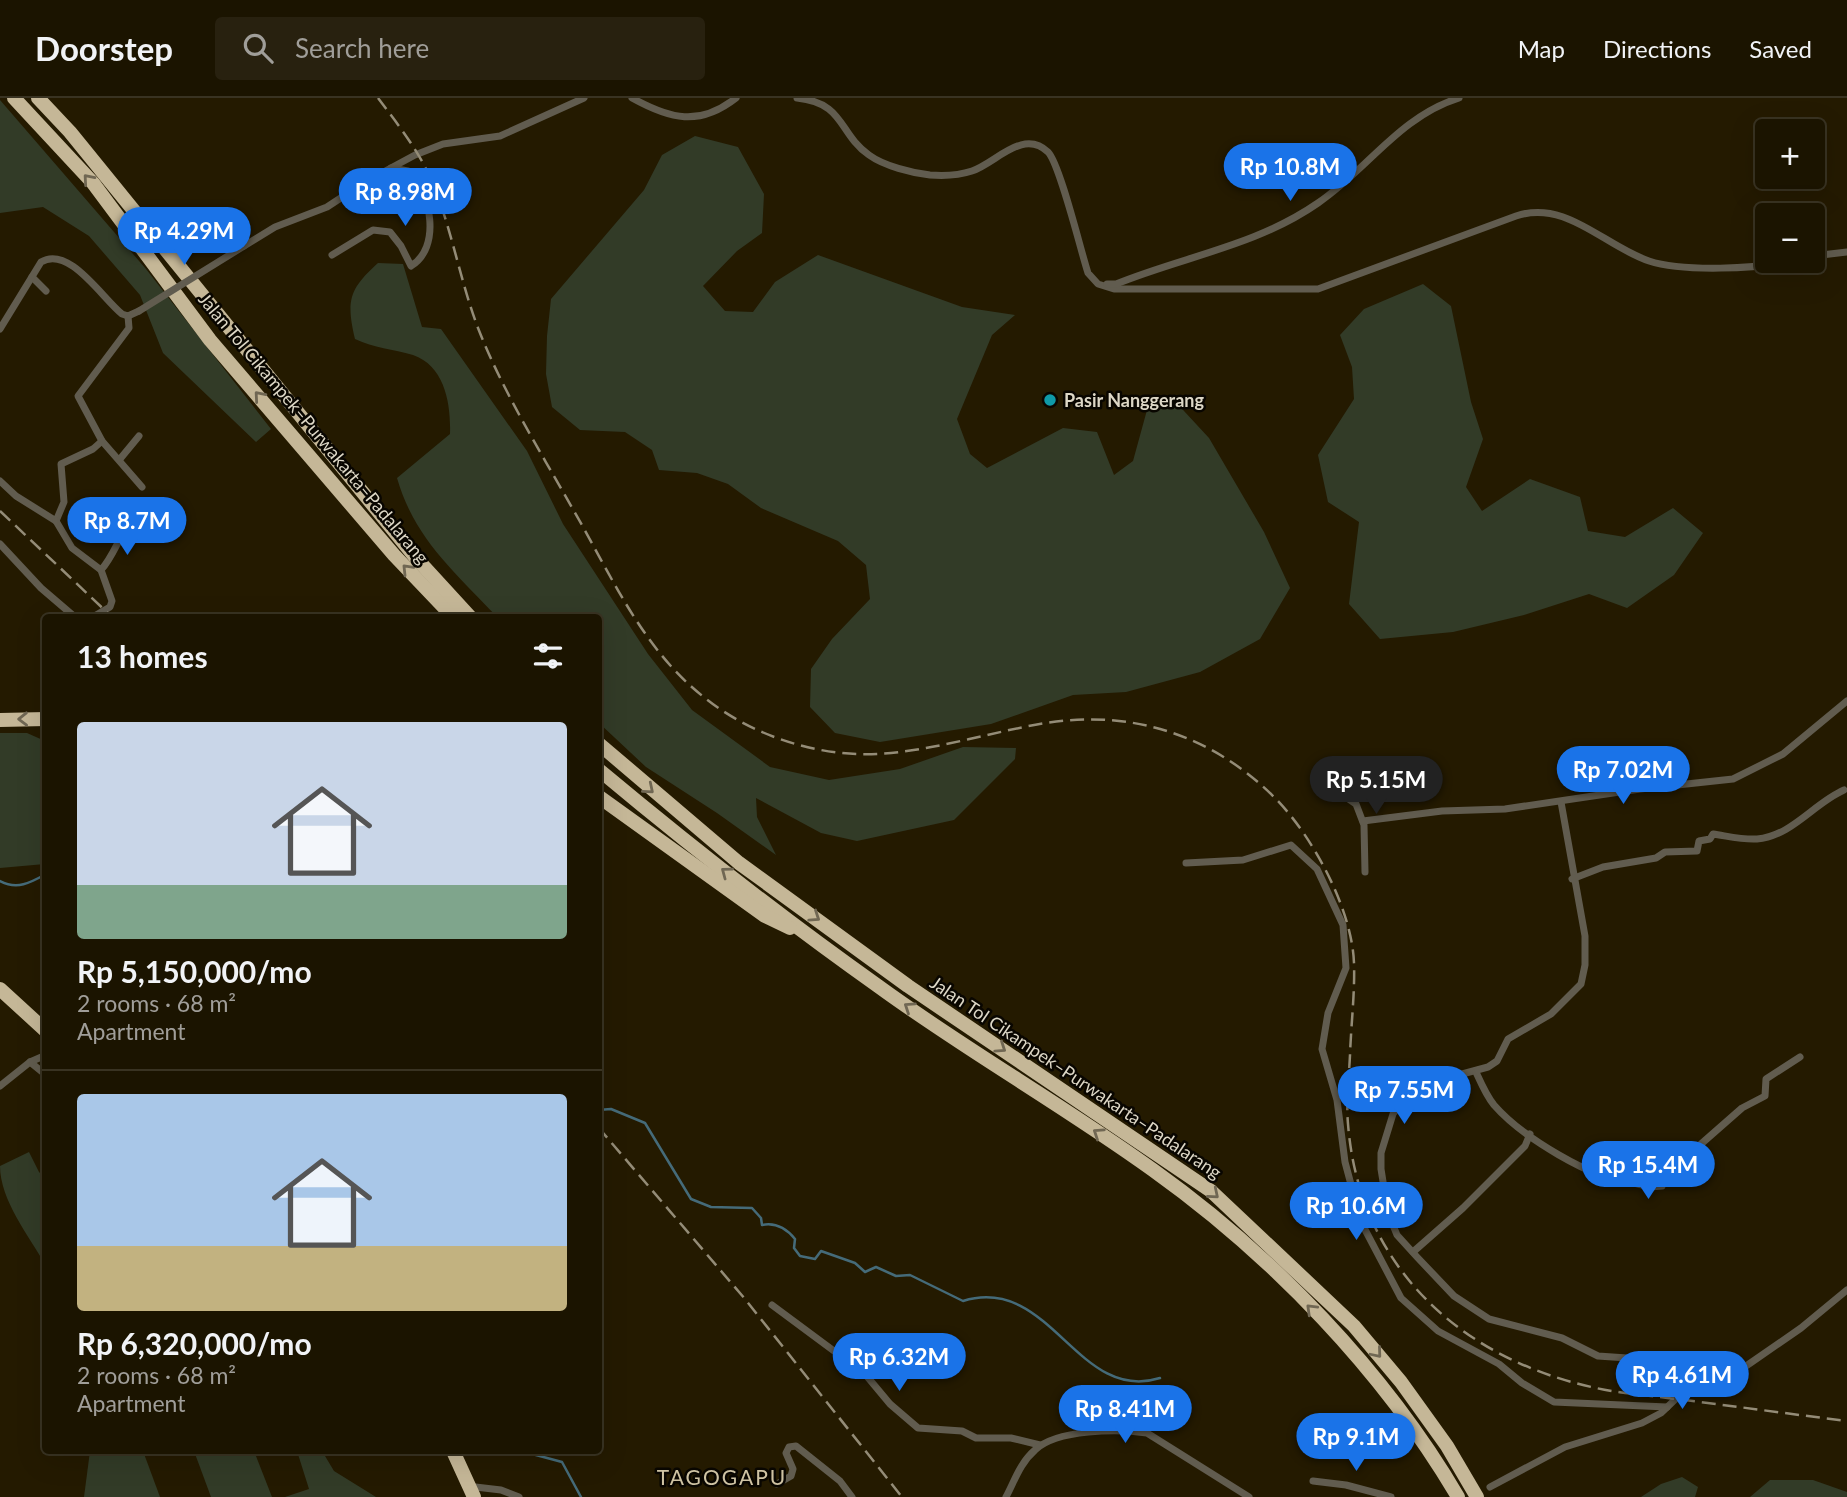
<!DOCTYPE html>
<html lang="en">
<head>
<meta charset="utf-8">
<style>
	body { margin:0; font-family:Lato,sans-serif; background:#28210f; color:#f1f3f6; height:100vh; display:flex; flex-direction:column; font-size:26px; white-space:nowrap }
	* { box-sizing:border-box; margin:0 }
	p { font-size:23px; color:#a09e99 }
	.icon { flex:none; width:38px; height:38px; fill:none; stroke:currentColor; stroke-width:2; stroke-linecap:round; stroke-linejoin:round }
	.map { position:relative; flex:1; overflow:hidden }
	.sheet { position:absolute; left:42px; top:516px; width:560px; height:840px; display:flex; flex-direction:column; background:#1b1400; border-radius:7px; box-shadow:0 7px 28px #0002,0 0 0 2px #393322 }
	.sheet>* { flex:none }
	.controls { position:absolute; left:1755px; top:21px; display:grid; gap:14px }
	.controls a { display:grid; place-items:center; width:70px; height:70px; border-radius:7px; background:#1b1400; box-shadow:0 7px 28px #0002,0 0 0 2px #393322; font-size:35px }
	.price { position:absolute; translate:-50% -60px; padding:0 16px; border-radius:24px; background:#1a73e8; color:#fff; font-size:23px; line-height:46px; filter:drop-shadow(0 2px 4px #0008) }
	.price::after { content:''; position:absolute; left:50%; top:42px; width:21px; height:16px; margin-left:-10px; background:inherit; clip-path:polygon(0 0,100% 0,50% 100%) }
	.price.on { background:#222; color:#fff }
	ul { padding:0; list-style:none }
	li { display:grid; align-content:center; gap:14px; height:371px; padding:0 35px }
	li+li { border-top:2px solid #393322 }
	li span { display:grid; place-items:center; height:217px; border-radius:7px; color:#555 }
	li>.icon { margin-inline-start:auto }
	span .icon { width:126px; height:126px; fill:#fffc; stroke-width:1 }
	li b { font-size:30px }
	h2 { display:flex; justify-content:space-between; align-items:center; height:84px; padding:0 35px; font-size:30px }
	header { display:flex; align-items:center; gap:42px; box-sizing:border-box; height:98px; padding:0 35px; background:#1b1400; border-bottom:2px solid #393322 }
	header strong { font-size:33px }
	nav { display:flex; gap:38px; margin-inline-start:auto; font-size:24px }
	.search { width:490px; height:63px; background:#28210f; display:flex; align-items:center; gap:18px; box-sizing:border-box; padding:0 24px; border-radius:7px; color:#a09e99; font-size:26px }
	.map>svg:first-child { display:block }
</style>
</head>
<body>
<header>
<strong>Doorstep</strong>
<div class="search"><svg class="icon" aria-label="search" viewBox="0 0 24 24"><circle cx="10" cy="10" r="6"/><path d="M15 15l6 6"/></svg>Search here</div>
<nav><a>Map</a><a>Directions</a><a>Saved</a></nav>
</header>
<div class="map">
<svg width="1847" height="1399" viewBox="0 0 1847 1399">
	<rect width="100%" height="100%" fill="#241a00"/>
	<g fill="#323b27">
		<polygon points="0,2 146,171 271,331 256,344 163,255 140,197 89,138 43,109 0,115"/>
		<polygon points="695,38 738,49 764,96 762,135 737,153 703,188 725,213 753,214 775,184 818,157 962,209 1015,217 992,237 957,321 970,356 987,370 1063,330 1097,334 1114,377 1133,363 1147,312 1172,300 1209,340 1264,434 1290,490 1260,541 1200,574 1126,594 1073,597 991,626 880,644 835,635 810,609 811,571 832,541 870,501 866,467 838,443 761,410 728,386 697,375 659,372 652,352 625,334 580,332 552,309 546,276 547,238 551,201 644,92 662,57"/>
		<path d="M 378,165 L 403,166 L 422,229 L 441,231 L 527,353 L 563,426 L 648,556 L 692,612 L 770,669 L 829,682 L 900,671 L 963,649 L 1016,650 L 1015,661 L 954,722 L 857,743 L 821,735 L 756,700 L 757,719 L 776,757 L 717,715 L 646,669 L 599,625 L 598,520 L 498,520 C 455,474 415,442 397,380 L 450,336 C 451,306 445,268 413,257 C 393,251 374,250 355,241 C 346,203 349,191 378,165 Z"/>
		<polygon points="1423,186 1451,208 1471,304 1483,341 1466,389 1482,413 1530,381 1580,399 1588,433 1625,439 1673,410 1703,435 1674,477 1627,510 1589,496 1524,517 1453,534 1380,541 1349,506 1359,424 1328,404 1318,357 1354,301 1352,269 1340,237 1364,211"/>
		<polygon points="0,635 27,635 45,643 45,766 0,770"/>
		<path d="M 29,1054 L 39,1074 L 45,1080 L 45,1166 C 29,1138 0,1102 0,1068 Z"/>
		<polygon points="90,1353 143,1353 160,1399 84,1399"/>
		<polygon points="194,1353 254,1353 272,1399 211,1399"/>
		<polygon points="297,1353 322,1353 334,1373 376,1399 285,1399 309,1391"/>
		<polygon points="1682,1379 1698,1389 1695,1399 1641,1399 1661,1386"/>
		<polygon points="1770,1382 1813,1382 1847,1394 1847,1399 1750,1399"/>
	</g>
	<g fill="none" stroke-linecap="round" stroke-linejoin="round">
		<g stroke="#456b79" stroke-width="2.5">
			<path d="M 0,783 C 17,792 30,785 46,776"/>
			<path d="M 598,1012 L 611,1011 L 645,1025 L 691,1101 L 711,1109 L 752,1110 L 761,1120 L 762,1127 C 776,1124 786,1130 795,1141 L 794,1150 L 800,1158 L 815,1161 L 821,1153 L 855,1165 L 865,1174 L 876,1169 L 896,1178 L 910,1177 L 963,1203 C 1051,1176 1077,1306 1160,1280"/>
			<polyline points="521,1353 562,1364 581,1399"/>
		</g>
		<g stroke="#615c4f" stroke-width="7">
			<path d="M 632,0 C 670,21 699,29 736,0"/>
			<path d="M 797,0 C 845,5 838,35 869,57 C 884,68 912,75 930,77 C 943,78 960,77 972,73 C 996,65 1023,30 1048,54 C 1060,66 1081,154 1088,175 L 1098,186 L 1114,191 L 1318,191 L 1516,118 C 1566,101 1604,148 1649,163 C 1682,174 1758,171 1792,163"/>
			<polyline points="244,148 275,129 327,109 365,84 415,57 443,46 500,38 584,0"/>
			<path d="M 332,157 L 373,132 L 390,134 L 401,148 L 411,168 C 441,150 432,95 408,73 L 391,70"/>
			<polyline points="1813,158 1847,154"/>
			<polyline points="32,179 46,193"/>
			<path d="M 1107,186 L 1116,186 C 1185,158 1256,148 1318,105 C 1368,71 1399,19 1459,0"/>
			<polyline points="128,218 129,230 78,298 102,343 142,389"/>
			<path d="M 0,231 L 41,164 C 69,147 102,200 122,216 L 128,218 L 139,213"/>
			<polyline points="120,361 139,338"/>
			<polyline points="0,383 16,398 56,423 64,404 61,366 93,351 102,343"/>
			<polyline points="56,423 72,450 101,472 112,503 110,509 91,520"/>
			<polyline points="0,446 41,490 76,520"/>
			<path d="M 101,472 C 113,459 118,441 129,426"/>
			<polyline points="1327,686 1356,706 1364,727 1365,774"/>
			<polyline points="1561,704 1585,838 1585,867 1581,886 1551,916 1508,941 1497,963 1488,969 1440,982 1403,1002 1393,1016 1381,1055 1381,1071 1388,1115 1397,1137 1417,1159 1454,1198 1489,1221 1562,1240 1598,1258 1627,1260 1683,1294"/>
			<polyline points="1363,723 1442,713 1505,711 1640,691 1733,681 1783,656 1847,603"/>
			<polyline points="1186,765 1243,762 1291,747 1317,771 1343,827 1346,870 1328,915 1322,951 1337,1002 1345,1064 1361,1124 1401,1200 1438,1233 1499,1266 1522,1285 1554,1304 1667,1309"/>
			<path d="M 1572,781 L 1603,769 L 1656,760 L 1665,754 L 1697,753 L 1699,743 L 1710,741 L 1713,736 C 1727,738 1743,742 1757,741 C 1792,738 1814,705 1844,692"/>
			<polyline points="30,964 46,977"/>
			<path d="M 1476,974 C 1481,985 1486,997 1494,1007 C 1521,1038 1593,1083 1634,1085 L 1701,1046 L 1742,1010 L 1765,998 L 1766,981 L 1800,959"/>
			<polyline points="0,988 30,964 46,957"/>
			<polyline points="1634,1085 1650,1089 1662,1088"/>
			<polyline points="1413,1154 1463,1110 1525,1048 1530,1036"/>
			<polyline points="772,1207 865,1276 890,1306 918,1330 962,1333 976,1340 1011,1340 1040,1347"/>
			<polyline points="1313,1383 1346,1387 1391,1399"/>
			<polyline points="777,1386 791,1378 793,1371 786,1355 789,1349 796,1348 840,1383 852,1399"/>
			<polyline points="467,1388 501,1392 519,1399"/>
			<polyline points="1490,1389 1565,1349 1642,1325 1661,1315 1683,1294 1705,1291 1723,1284 1801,1230 1847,1192"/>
			<path d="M 1006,1399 C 1015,1382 1020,1365 1035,1352 C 1057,1331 1118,1331 1147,1335 L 1249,1399"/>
		</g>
		<g stroke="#c5b797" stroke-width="14">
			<polyline points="14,0 93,85 210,242 394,457 454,520"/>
			<polyline points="38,0 70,34 416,460 471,520"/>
			<polyline points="0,622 46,621"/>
			<polyline points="598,645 739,765 908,888 1211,1093 1354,1228 1401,1284 1447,1348 1477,1399"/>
			<path d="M 598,671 C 689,747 782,820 878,888 C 967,953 1063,1007 1153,1072 C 1272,1157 1384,1273 1458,1399"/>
			<polyline points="598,698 765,818 790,830"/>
			<polyline points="0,891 46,933"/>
			<polyline points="453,1353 474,1399"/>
		</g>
		<g stroke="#948c77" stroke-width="2.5" stroke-dasharray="14 7" stroke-linecap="butt">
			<path d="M 378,0 C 396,24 416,49 429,77 C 451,125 459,180 478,230 C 503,294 540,353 574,413 C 612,479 643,552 705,600 C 751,637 817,659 877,656 C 934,653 990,634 1046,625 C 1133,611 1214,638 1276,701 C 1313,739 1352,811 1354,865 C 1355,895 1351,927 1350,957 C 1349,979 1346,1003 1348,1026 C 1359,1168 1460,1261 1596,1290 C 1622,1296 1649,1297 1676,1301 C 1733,1308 1790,1316 1847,1323"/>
			<polyline points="0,413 113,520"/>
			<polyline points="598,1029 745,1201 902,1399"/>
		</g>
		<polyline stroke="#615c4f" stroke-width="7" points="139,213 244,148"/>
	</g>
	<defs><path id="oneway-chevron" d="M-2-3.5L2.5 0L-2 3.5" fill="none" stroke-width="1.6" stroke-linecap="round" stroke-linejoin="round" transform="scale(1.75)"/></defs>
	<g stroke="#706753">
		<use href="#oneway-chevron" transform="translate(88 81) rotate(-131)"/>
		<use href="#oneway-chevron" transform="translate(259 298) rotate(-131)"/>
		<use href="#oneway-chevron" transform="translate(407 471) rotate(-134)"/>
		<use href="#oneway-chevron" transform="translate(23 621) rotate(179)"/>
		<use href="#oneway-chevron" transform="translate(649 691) rotate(40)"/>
		<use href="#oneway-chevron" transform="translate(726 774) rotate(-143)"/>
		<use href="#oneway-chevron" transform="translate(815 819) rotate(34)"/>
		<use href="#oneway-chevron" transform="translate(909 909) rotate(-146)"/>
		<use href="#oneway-chevron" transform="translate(1001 950) rotate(34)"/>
		<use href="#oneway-chevron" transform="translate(1098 1035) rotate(-146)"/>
		<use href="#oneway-chevron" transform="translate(1214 1096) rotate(40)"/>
		<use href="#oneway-chevron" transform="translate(1311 1211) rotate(-136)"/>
		<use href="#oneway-chevron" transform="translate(1377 1255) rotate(50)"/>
	</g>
	<circle fill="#0f9aa8" stroke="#090600" stroke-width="2.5" cx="1050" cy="302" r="7"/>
	<g text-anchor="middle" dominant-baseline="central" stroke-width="5" stroke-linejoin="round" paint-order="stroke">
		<g font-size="18" font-weight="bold" fill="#ddd7c6" stroke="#090600" text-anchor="start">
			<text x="1064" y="302">Pasir Nanggerang</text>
		</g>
		<g font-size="18" fill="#ddd7c6" stroke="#090600">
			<text transform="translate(314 330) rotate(50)">Jalan Tol Cikampek–Purwakarta–Padalarang</text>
			<text transform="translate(1076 979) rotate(34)">Jalan Tol Cikampek–Purwakarta–Padalarang</text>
		</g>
		<g font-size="21" letter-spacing="2" fill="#cfc3a3" stroke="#090600">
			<text x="722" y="1378">TAGOGAPU</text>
		</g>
	</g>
</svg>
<div class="controls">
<a>+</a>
<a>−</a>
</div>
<b class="price" style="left:1290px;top:105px">Rp 10.8M</b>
<b class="price" style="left:405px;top:130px">Rp 8.98M</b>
<b class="price" style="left:184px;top:169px">Rp 4.29M</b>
<b class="price" style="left:127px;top:459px">Rp 8.7M</b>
<b class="price" style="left:1623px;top:708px">Rp 7.02M</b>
<b class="price on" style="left:1376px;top:718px">Rp 5.15M</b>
<b class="price" style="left:1404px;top:1028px">Rp 7.55M</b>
<b class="price" style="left:1648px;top:1103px">Rp 15.4M</b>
<b class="price" style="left:1356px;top:1144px">Rp 10.6M</b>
<b class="price" style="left:899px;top:1295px">Rp 6.32M</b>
<b class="price" style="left:1682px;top:1313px">Rp 4.61M</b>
<b class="price" style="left:1125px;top:1347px">Rp 8.41M</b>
<b class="price" style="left:1356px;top:1375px">Rp 9.1M</b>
<section class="sheet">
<h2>13 homes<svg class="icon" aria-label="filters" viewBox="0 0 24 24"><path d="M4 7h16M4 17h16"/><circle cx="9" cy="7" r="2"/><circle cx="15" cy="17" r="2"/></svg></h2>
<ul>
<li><span style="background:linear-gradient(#c9d6e8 75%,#7fa58c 0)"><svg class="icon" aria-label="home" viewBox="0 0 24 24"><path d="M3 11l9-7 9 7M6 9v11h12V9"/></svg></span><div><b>Rp 5,150,000/mo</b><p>2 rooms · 68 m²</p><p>Apartment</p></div></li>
<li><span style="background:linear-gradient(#a9c7e8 70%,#c2b280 0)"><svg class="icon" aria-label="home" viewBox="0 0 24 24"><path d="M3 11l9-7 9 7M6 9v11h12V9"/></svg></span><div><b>Rp 6,320,000/mo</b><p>2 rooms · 68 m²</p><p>Apartment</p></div></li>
</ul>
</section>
</div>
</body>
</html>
